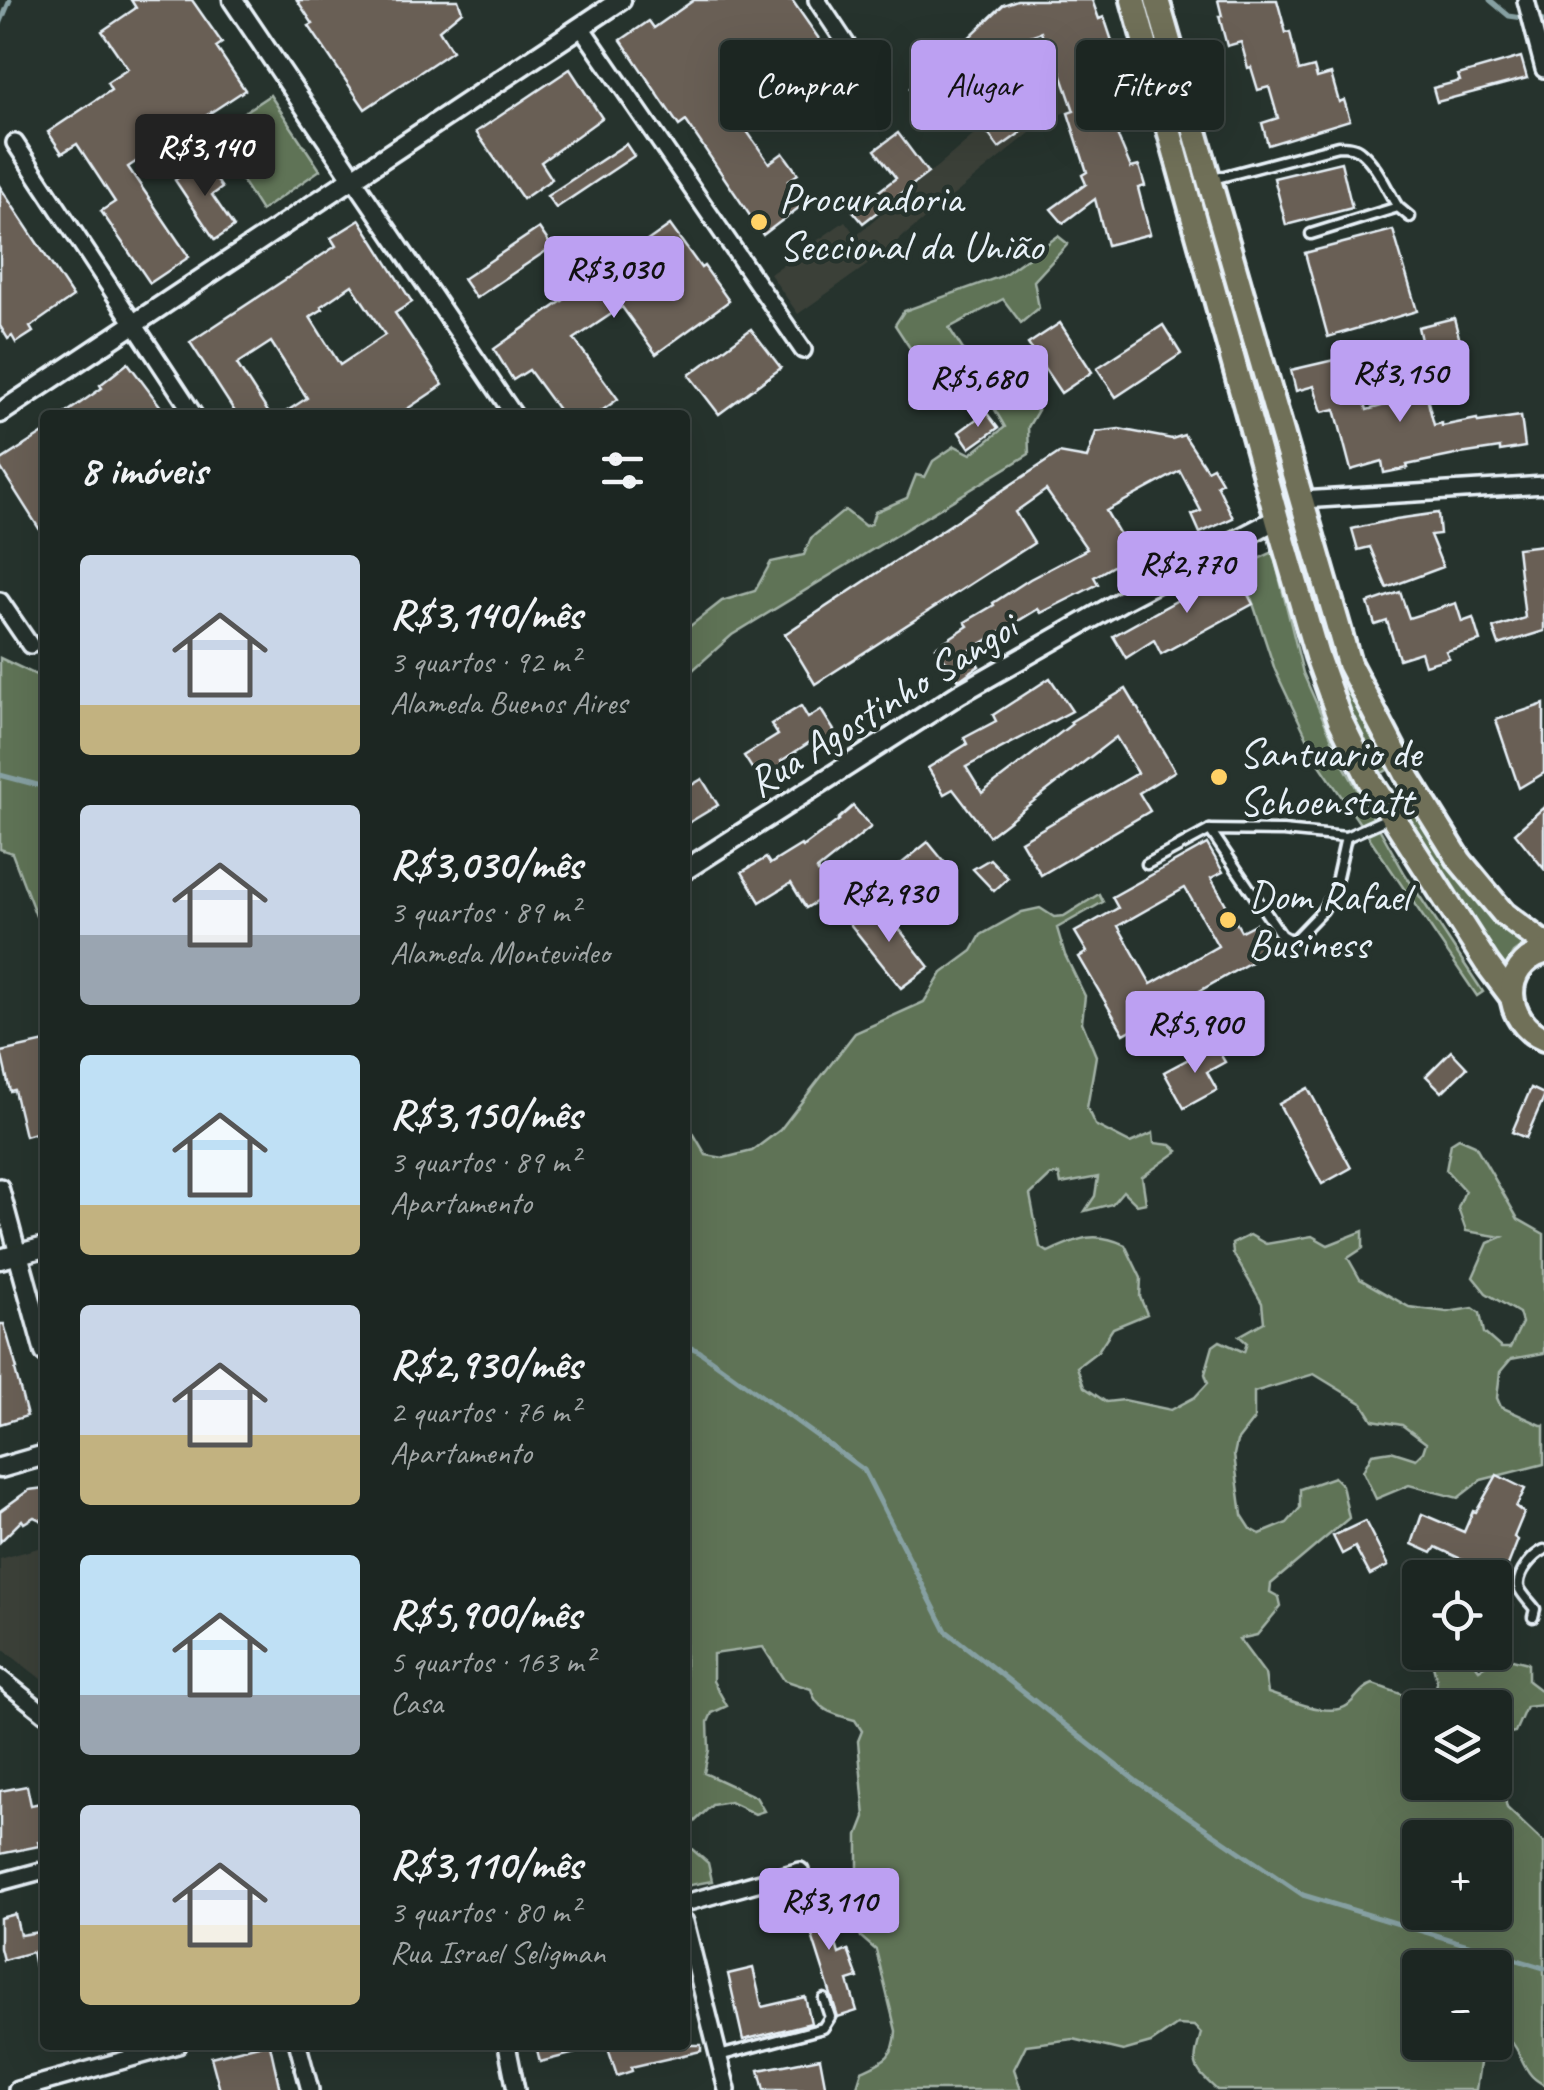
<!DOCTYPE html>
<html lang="pt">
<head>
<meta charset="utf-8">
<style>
	body { margin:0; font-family:Caveat,sans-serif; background:#252e2a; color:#f1f3f6; height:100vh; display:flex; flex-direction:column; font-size:38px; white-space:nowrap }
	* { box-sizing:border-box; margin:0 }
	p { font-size:32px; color:#a0a5a5 }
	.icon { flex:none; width:55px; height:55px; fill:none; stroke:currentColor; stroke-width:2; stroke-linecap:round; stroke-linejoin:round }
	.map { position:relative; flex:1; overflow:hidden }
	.details { position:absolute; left:40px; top:410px; width:650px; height:1640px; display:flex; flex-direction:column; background:#1c2622; border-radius:10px; box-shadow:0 10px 40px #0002,0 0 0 2px #3a4340 }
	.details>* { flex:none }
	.hud { position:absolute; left:720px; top:40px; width:672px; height:90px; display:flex; gap:20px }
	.tools { position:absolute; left:1402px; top:1560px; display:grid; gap:20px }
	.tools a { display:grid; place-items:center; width:110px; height:110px; border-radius:10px; background:#1c2622; box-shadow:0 10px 40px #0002,0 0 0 2px #3a4340; font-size:50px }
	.price { position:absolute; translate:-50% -85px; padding:0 22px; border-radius:10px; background:#bca0f2; color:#111; font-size:32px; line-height:65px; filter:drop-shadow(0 2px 5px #0008) }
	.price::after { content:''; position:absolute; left:50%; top:60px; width:30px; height:22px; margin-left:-15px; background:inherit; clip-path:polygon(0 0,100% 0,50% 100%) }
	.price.current { background:#222; color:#fff }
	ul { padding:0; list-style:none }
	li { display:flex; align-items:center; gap:30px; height:250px; padding:0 40px }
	li span { display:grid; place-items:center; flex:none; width:280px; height:200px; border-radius:10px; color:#555 }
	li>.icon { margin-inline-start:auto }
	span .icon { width:120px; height:120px; fill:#fffc; stroke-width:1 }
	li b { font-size:42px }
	h2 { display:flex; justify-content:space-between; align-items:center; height:120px; padding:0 40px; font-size:42px }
	.chip { padding:0 35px; border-radius:10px; background:#1c2622; box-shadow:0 10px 40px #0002,0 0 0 2px #3a4340; font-size:35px; line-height:90px }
	.chip.current { background:#bca0f2; color:#111 }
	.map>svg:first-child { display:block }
</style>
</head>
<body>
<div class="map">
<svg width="1544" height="2090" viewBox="0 0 1544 2090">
	<rect width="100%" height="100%" fill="#26332d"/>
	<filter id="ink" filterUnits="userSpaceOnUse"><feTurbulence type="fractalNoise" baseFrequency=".01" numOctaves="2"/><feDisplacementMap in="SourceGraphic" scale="20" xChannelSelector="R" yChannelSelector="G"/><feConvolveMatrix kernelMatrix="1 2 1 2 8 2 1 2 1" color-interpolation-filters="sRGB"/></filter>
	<g filter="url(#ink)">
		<g fill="#3a4039">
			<polygon points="1115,51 1128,89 1058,115 1041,124 873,261 798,314 770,274 845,221 856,236 975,134 1043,81"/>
			<polygon points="45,1546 45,1682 0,1647 0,1559"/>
		</g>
		<g fill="#5e7356" stroke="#a3b2a7" stroke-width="2.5" fill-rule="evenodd">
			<path d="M 1140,0 L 1148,0 L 1319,607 C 1339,663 1362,716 1391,768 L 1380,774 L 1354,724 L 1328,657 Z"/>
			<polygon points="270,95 320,170 261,211 212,133"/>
			<polygon points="1058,236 1068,244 1034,281 1039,308 1021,323 1003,299 949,328 976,370 993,389 1038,410 1028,427 1029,454 732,635 685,677 685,630 722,601 755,591 771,562 804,555 811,538 845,510 865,526 871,524 875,512 907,498 916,475 925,477 933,461 955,446 971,454 1005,427 979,382 958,352 925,371 895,325 904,311 1002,276"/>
			<polygon points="1273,552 1303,673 1344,766 1405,874 1483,992 1477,996 1320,765 1275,670 1241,567"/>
			<polygon points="0,658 45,679 45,915 36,916 12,853 0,849"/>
			<path d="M 1406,791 C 1440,845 1472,906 1524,945 L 1513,953 L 1503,970 L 1393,797 Z"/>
			<path d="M 1099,894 L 1103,902 L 1057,928 L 1065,955 L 1085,996 L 1082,1022 L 1096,1056 L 1087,1108 L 1095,1125 L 1130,1143 L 1153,1133 L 1154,1143 L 1171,1145 L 1178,1151 L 1142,1177 L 1146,1203 L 1137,1205 L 1123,1191 L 1112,1204 L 1085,1211 L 1095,1196 L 1098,1177 L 1061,1184 L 1059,1174 L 1050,1176 L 1030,1195 L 1040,1247 L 1048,1252 C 1077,1239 1094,1230 1125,1245 L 1141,1278 L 1140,1297 L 1147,1314 L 1113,1328 L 1098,1351 L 1077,1367 L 1084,1387 L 1106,1402 L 1124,1400 L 1171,1410 L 1195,1397 L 1208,1383 L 1205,1374 L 1213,1346 L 1220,1341 L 1244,1352 L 1247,1343 L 1239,1336 L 1264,1322 L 1262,1303 L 1233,1253 L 1232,1244 L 1250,1235 L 1266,1244 L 1312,1236 L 1328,1245 L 1363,1231 L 1363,1248 L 1348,1258 L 1360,1279 L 1409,1307 L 1447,1312 L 1473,1308 L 1480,1313 L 1484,1333 L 1501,1348 L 1510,1348 L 1522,1323 L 1519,1313 L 1486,1293 L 1473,1277 L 1488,1243 L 1502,1237 L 1466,1231 L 1458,1208 L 1465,1191 L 1446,1170 L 1451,1143 L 1459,1138 L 1475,1145 L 1518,1219 L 1544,1234 L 1544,1353 L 1511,1359 L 1500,1372 L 1497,1398 L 1501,1407 L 1541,1425 L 1544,1425 L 1544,1464 L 1481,1480 L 1458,1498 L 1409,1485 L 1376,1499 L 1363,1471 L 1372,1454 L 1391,1451 L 1416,1459 L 1423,1452 L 1426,1443 L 1402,1425 L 1373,1420 L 1363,1404 L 1314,1374 L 1254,1392 L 1254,1419 L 1237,1441 L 1234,1455 L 1242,1515 L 1251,1529 L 1260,1534 L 1287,1523 L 1300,1508 L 1300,1489 L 1334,1477 L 1342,1485 L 1349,1518 L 1271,1584 L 1270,1592 L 1279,1597 L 1281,1606 L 1257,1635 L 1239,1639 L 1265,1674 L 1268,1693 C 1289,1699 1330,1719 1348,1705 C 1358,1697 1361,1688 1373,1684 L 1429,1704 L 1435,1699 L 1437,1681 L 1430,1653 L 1467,1653 L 1479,1669 L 1501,1656 L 1528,1663 L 1528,1681 L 1544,1693 L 1544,1705 L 1526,1707 L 1515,1732 L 1495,1736 L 1495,1708 L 1420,1708 L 1420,1782 L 1482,1783 L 1505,1799 L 1507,1808 L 1544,1843 L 1544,2085 C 1541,2083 1534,2079 1531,2075 C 1518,2060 1519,2037 1495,2034 L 1495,1968 L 1420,1968 L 1420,2042 L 1487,2043 L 1482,2050 L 1476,2090 L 1217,2090 C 1192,2067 1192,2066 1201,2033 L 1194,2026 L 1177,2025 L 1151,2043 L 1123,2051 L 1073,2039 L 1026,2045 L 1014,2069 L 1021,2090 L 856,2090 L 862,2071 C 884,2061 895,2057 896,2031 L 876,1950 L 861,1937 L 848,1902 L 858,1874 L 858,1835 L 865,1817 L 858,1741 L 862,1731 L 855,1720 C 836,1715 816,1711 811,1689 L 784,1680 L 763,1647 L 713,1654 L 713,1681 L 727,1706 L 712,1713 L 708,1722 L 709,1750 L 704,1773 L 756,1797 L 764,1811 L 755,1814 L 730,1802 L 712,1805 L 690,1826 L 686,1844 L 708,1863 L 712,1881 L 685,1886 L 685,1119 L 706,1155 L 724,1158 L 752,1151 L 780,1130 L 855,1033 L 924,1002 L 942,973 L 972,951 L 981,935 L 1022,912 L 1040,908 L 1054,917 L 1064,916 ZM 1420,1838 L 1495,1838 L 1495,1912 L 1420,1912 Z"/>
		</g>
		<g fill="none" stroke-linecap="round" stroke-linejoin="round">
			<g stroke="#86a0a2" stroke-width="5">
				<polyline points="1490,0 1509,16 1544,21"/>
				<polyline points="0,24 10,0"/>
				<polyline points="0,775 45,787"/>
				<polyline points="685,1345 699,1351 864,1470 946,1631 1136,1781 1303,1895 1544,1968"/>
			</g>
		</g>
		<g fill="#695e54" stroke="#e8f1f8" stroke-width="2.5" fill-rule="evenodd">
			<polygon points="131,0 192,0 222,43 216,47 245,90 128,167 189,257 150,283 101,211 115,202 77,144 62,153 48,132 111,90 107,83 128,69 102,31 136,8"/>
			<polygon points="297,0 458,0 462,11 439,30 452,51 365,109 309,26 313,24"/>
			<polygon points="694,0 792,0 833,59 805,77 810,84 774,109 749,74 722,95 769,163 783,153 798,174 788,181 805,203 763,235 686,121 679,126 621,40 649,21 654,28"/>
			<polygon points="1017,0 1092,0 1099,19 1104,17 1114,47 1108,49 1120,85 1099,92 1131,168 1139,166 1145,186 1138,188 1150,234 1107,245 1095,199 1063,223 1051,209 1086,184 1082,175 1087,172 1068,113 1074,111 1058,65 1053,67 1041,32 1016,41 1005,53 1030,90 1016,100 1033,124 999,148 984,128 990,123 962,83 932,112 910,88 955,45 958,48 1003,5"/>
			<polygon points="1218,0 1277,0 1286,33 1290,32 1299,71 1314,67 1317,78 1331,74 1339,102 1344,100 1350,120 1268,145 1262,123 1278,118 1269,87 1258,90 1251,67 1248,68 1241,42 1227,46 1219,16 1222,16"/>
			<polygon points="1521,57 1527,78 1437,102 1433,88 1460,81 1458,75"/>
			<polygon points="570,69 602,118 541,162 552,179 523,199 476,132"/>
			<polygon points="898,133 928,173 863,223 853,211 896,178 875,150"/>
			<polygon points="626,144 634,156 556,208 547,196"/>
			<polygon points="204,161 222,188 212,195 234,227 215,240 175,180"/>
			<polygon points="1341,162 1352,208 1286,225 1274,178"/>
			<polygon points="0,187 73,297 30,327 33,332 16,343 12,336 8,339 0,326"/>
			<path d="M 360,220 L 412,302 L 395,313 L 443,385 L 398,415 L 281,415 L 307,398 L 271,342 L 237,364 L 270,415 L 237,415 L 190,342 L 336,246 L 331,238 ZM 352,285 L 385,335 L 340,365 L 310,317 L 323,309 L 321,306 Z"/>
			<polygon points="670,225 701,268 704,266 729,301 656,354 622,307 574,339 618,399 596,415 562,415 529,370 513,380 494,349"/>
			<polygon points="539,228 552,247 476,298 463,279"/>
			<polygon points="1393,230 1417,311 1328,337 1305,253"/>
			<polygon points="1454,318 1460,341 1423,349 1418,327"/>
			<polygon points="1060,323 1092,372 1061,393 1028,344"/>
			<polygon points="1163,325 1181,354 1116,397 1097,368"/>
			<polygon points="751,329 781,368 719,414 689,375"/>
			<polygon points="957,358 973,385 951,398 935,371"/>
			<polygon points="1334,360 1340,385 1359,380 1367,410 1426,394 1434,425 1442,423 1442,426 1477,419 1478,422 1521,416 1525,447 1500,451 1500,448 1460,454 1407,465 1408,468 1384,473 1382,461 1351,470 1335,409 1322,412 1314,386 1296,391 1291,370"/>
			<polygon points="128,363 167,415 63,415 102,388 100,385"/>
			<polygon points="986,412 998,428 970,448 959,432"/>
			<polygon points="1119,429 1172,439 1184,435 1207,470 1213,467 1222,482 1217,485 1233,518 1200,533 1192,515 1201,511 1180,471 1106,511 1132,555 1094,577 1098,584 1041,613 1038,609 969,651 979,666 959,680 936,647 968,626 965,622 994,605 993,603 1030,579 1087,549 1046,490 1015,512 1034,543 815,684 785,634 1059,453 1087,458 1096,432"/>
			<polygon points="45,432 45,538 0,467 0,461"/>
			<polygon points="1438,513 1440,534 1430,535 1443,567 1387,588 1370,547 1358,550 1352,529 1396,519"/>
			<polygon points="1544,545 1544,631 1499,645 1493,628 1525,618 1517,548"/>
			<polygon points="1234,569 1253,604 1161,654 1154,640 1126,658 1113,636"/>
			<polygon points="1400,592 1409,618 1456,603 1462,622 1473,618 1480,641 1446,651 1449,658 1425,665 1421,652 1399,659 1387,621 1375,625 1368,603"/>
			<polygon points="1050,678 1072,711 966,767 982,793 1072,724 1070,722 1126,689 1175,771 1139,793 1150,811 1041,875 1021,841 1138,773 1116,737 989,836 953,789 944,794 928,768 967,744 964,738 996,721 993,715"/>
			<polygon points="1544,704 1544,773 1519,788 1496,720"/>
			<polygon points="801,706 808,718 821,710 837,735 820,745 816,738 781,761 786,769 762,784 744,756 778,735 771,724"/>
			<polygon points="702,779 718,805 685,825 685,789"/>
			<polygon points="853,806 871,827 817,870 831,893 806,908 791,883 760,902 742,872 766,858 770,864 801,845 803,847 839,820 838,819"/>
			<polygon points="1544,807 1544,869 1515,833"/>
			<polygon points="928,842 946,864 893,907 875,885"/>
			<path d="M 1207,844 L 1223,872 L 1211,878 L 1241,931 L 1255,924 L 1270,951 L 1124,1034 L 1079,957 L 1087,952 L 1075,932 L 1118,908 L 1112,897 ZM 1185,888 L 1218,946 L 1151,984 L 1118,926 Z"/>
			<polygon points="990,859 1008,878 994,891 973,869"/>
			<polygon points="878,902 929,967 901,988 850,924"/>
			<polygon points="45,1042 45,1130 25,1136 14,1090 10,1091 1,1052"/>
			<polygon points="1215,1045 1225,1062 1207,1072 1217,1090 1184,1108 1164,1072"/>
			<polygon points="1451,1051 1467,1068 1442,1092 1426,1076"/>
			<polygon points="1308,1088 1351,1168 1322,1184 1279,1104"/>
			<polygon points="1531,1088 1544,1094 1544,1097 1526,1138 1512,1132"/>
			<polygon points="0,1324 4,1324 17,1369 15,1370 27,1416 0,1424"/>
			<polygon points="1497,1475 1525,1489 1516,1507 1524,1513 1514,1537 1518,1540 1503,1578 1500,1578 1513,1605 1512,1622 1495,1617 1495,1578 1490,1578 1489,1572 1436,1547 1432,1553 1412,1544 1422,1514 1464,1532 1473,1511 1476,1512"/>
			<polygon points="45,1488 45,1522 34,1517 24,1523 22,1520 0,1542 0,1511 29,1490"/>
			<polygon points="1365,1521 1388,1566 1370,1575 1355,1547 1342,1554 1333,1536"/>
			<polygon points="27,1786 31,1805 45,1802 45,1841 38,1842 39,1846 0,1854 0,1791"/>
			<polygon points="820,1890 839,1954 848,1950 858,1978 848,1981 857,2011 838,2017 811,1932 808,1933 797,1896"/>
			<polygon points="15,1914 20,1935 45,1931 45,1981 38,1981 32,1952 3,1960 0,1948 0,1918"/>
			<polygon points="753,1968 762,2007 805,1997 811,2023 743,2040 728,1974"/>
			<polygon points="259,2045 270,2045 280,2090 220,2090 211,2057"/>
			<polygon points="536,2045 586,2045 587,2050 540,2062"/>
			<polygon points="607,2045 701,2045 701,2051 631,2067 632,2071 617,2076"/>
			<polygon points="820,2058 826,2090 764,2090 759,2070"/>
		</g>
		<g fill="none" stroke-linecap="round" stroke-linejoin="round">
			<defs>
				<g id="service">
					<path d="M 1213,179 L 1338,146 C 1346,146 1355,146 1361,152 C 1377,165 1387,190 1398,207"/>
					<polyline points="1311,234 1398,207 1410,217"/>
					<polyline points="1210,830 1281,935 1288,939 1295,939 1323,910 1334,891 1346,837"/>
					<polyline points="1147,864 1210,830 1283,831 1346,837 1388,818"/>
					<path d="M 1533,1617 L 1535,1609 C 1531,1603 1521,1594 1519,1587 C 1517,1573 1533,1555 1544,1550"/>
					<polyline points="719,2056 823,2028 830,2017 824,1999"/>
				</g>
				<g id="minor">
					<polyline points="817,0 872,83"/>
					<polyline points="1526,0 1544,69"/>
					<polyline points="581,27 803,350"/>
					<polyline points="15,143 194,415"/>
					<polyline points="353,178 514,415"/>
					<polyline points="1302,500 1544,485"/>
					<polyline points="0,601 30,645"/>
					<polyline points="0,1187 18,1254"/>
					<polyline points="0,1678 45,1714"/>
					<polyline points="0,1882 45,1870"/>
					<polyline points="685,1903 800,1871"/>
					<polyline points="685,1922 727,2090"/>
					<polyline points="298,2045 310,2090"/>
					<polyline points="507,2045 516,2090"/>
					<polyline points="17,2090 178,2045"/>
				</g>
				<g id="tertiary">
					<polyline points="233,0 353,178"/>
					<polyline points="0,413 621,0"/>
					<polyline points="685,870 959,694 1127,598 1277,519"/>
					<polyline points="18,1254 45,1352"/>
					<polyline points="0,1259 45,1247"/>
					<polyline points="0,1468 45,1455"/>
				</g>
				<g id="primary">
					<polyline points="1133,0 1277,519 1317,656 1340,720 1371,783 1487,964 1511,996"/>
					<polyline points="1157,0 1349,664 1409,779 1460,861 1504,914 1544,944"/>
					<path d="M 1544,952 C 1499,966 1504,1022 1544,1039"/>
				</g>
			</defs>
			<use href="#service" stroke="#e8f1f8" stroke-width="15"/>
			<use href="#minor" stroke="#e8f1f8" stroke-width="22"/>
			<use href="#tertiary" stroke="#e8f1f8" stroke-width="25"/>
			<use href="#primary" stroke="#e8f1f8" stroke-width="30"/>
			<use href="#service" stroke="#26332d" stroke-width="8"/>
			<use href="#minor" stroke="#26332d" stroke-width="15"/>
			<use href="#tertiary" stroke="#26332d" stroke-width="18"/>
			<use href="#primary" stroke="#706f59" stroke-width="22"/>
		</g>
	</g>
	<g fill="#ffd166" stroke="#26332d" stroke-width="4">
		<circle cx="759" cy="222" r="10"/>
		<circle cx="1219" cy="777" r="10"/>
		<circle cx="1228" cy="920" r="10"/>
	</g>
	<g text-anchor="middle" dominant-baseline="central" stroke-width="9" stroke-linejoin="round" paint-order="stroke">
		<g font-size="42" fill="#e8f1f8" stroke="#26332d" text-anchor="start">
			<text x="779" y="198">Procuradoria<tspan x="779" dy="48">Seccional da União</tspan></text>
			<text x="1239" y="753">Santuario de<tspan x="1239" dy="48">Schoenstatt</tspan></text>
			<text x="1248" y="896">Dom Rafael<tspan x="1248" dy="48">Business</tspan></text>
		</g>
		<g font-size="42" fill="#e8f1f8" stroke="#26332d">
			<text transform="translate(882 705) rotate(-32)">Rua Agostinho Sangoi</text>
		</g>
	</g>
</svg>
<div class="tools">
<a><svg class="icon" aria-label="locate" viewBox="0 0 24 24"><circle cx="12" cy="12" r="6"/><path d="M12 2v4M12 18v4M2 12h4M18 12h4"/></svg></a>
<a><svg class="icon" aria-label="layers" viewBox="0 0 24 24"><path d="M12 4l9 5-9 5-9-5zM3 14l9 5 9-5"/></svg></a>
<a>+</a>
<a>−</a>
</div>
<b class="price current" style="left:205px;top:199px">R$3,140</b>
<b class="price" style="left:614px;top:321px">R$3,030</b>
<b class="price" style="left:1400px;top:425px">R$3,150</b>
<b class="price" style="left:978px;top:430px">R$5,680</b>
<b class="price" style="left:1187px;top:616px">R$2,770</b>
<b class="price" style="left:889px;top:945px">R$2,930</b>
<b class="price" style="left:1195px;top:1076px">R$5,900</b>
<b class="price" style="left:829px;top:1953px">R$3,110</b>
<div class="hud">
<a class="chip">Comprar</a>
<a class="chip current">Alugar</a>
<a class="chip">Filtros</a>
</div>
<section class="details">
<h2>8 imóveis<svg class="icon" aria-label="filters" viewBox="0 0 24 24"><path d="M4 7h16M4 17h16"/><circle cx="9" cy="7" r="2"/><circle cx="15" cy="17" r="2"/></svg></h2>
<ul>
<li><span style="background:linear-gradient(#c9d6e8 75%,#c2b280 0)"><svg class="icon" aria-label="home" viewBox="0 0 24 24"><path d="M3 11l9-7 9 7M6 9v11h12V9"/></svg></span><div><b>R$3,140/mês</b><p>3 quartos · 92 m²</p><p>Alameda Buenos Aires</p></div></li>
<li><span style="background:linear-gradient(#c9d6e8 65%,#9aa5b1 0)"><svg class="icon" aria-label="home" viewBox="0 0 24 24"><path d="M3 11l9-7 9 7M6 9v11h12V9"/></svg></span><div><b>R$3,030/mês</b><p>3 quartos · 89 m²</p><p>Alameda Montevideo</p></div></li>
<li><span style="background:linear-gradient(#bfe0f5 75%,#c2b280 0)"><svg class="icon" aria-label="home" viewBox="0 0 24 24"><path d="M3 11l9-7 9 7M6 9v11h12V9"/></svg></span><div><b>R$3,150/mês</b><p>3 quartos · 89 m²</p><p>Apartamento</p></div></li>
<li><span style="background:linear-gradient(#c9d6e8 65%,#c2b280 0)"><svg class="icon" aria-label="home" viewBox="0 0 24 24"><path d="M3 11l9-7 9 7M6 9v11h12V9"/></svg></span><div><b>R$2,930/mês</b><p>2 quartos · 76 m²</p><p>Apartamento</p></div></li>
<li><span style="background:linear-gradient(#bfe0f5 70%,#9aa5b1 0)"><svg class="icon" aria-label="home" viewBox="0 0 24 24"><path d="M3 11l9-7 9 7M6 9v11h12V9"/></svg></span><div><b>R$5,900/mês</b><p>5 quartos · 163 m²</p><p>Casa</p></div></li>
<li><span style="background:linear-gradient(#c9d6e8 60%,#c2b280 0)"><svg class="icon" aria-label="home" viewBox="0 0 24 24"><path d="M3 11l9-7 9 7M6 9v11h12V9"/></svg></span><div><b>R$3,110/mês</b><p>3 quartos · 80 m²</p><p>Rua Israel Seligman</p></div></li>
</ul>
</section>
</div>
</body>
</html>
